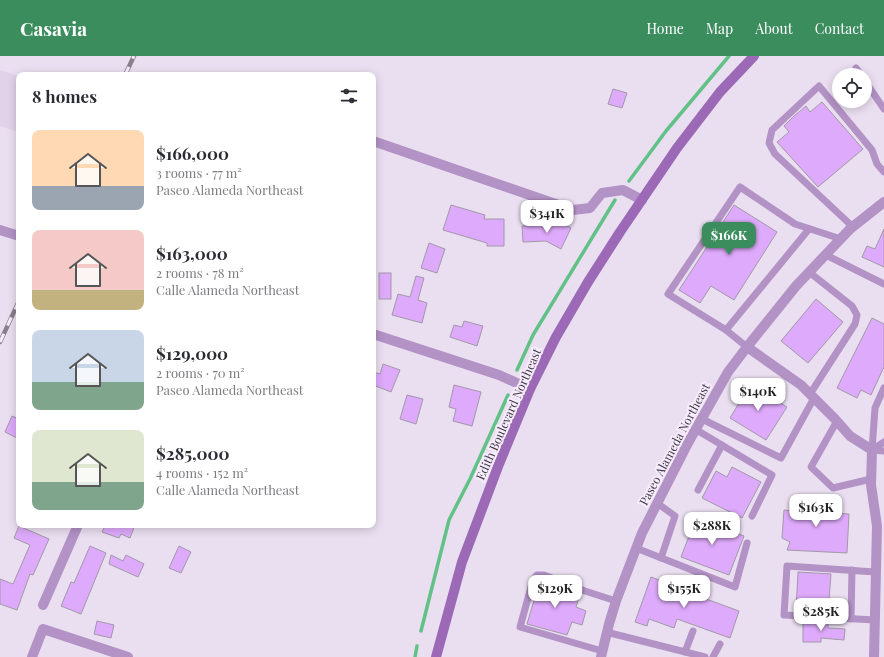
<!DOCTYPE html>
<html lang="en">
<head>
<meta charset="utf-8">
<style>
	body { margin:0; font-family:"Playfair Display",serif; background:#f2f2f3; color:#2b2b33; height:100vh; display:flex; flex-direction:column; font-size:15px; white-space:nowrap }
	* { box-sizing:border-box; margin:0 }
	p { font-size:13px; color:#7c7c81 }
	.icon { flex:none; width:22px; height:22px; fill:none; stroke:currentColor; stroke-width:2; stroke-linecap:round; stroke-linejoin:round }
	.map { position:relative; flex:1; overflow:hidden }
	.side { position:absolute; left:16px; top:16px; width:360px; height:456px; display:flex; flex-direction:column; background:#fff; border-radius:8px; box-shadow:0 2px 10px #0003 }
	.side>* { flex:none }
	.tools { position:absolute; left:832px; top:12px; display:grid; gap:8px }
	.tools a { display:grid; place-items:center; width:40px; height:40px; border-radius:50%; background:#fff; box-shadow:0 2px 10px #0003; font-size:20px }
	.price { position:absolute; translate:-50% -34px; padding:0 9px; border-radius:8px; background:#fff; color:#222; font-size:13px; line-height:26px; filter:drop-shadow(0 1px 2px #0008) }
	.price::after { content:''; position:absolute; left:50%; top:24px; width:12px; height:9px; margin-left:-6px; background:inherit; clip-path:polygon(0 0,100% 0,50% 100%) }
	.price.selected { background:#3c8d5e; color:#fff }
	ul { padding:0; list-style:none }
	li { display:flex; align-items:center; gap:12px; height:100px; padding:0 16px }
	li span { display:grid; place-items:center; flex:none; width:112px; height:80px; border-radius:8px; color:#555 }
	li>.icon { margin-inline-start:auto }
	span .icon { width:48px; height:48px; fill:#fffc; stroke-width:1 }
	li b { font-size:17px }
	h2 { display:flex; justify-content:space-between; align-items:center; height:48px; padding:0 16px; font-size:17px }
	header { display:flex; align-items:center; gap:24px; box-sizing:border-box; height:56px; padding:0 20px; background:#3c8d5e; color:#fff }
	header strong { font-size:19px }
	nav { display:flex; gap:22px; margin-inline-start:auto; font-size:14px }
	.map>svg:first-child { display:block }
</style>
</head>
<body>
<header>
<strong>Casavia</strong>
<nav><a>Home</a><a>Map</a><a>About</a><a>Contact</a></nav>
</header>
<div class="map">
<svg width="884" height="601" viewBox="0 0 884 601">
	<rect width="100%" height="100%" fill="#eadff0"/>
	<polygon fill="#e1d2e9" points="0,14 19,20 19,76 0,70"/>
	<g fill="none" stroke-linecap="round" stroke-linejoin="round">
		<g stroke="#62c187" stroke-width="3.5">
			<polyline points="629,125 666,75 729,0"/>
			<polyline points="517,314 533,279 615,144"/>
			<polyline points="421,575 449,464 470,423 508,339"/>
			<polyline points="415,601 417,590"/>
		</g>
	</g>
	<g fill="#deaafb" stroke="#a298a8">
		<polygon points="613,33 627,37 622,52 608,48"/>
		<polygon points="822,46 863,93 818,131 777,86 789,76 784,70 794,60 806,50 810,56"/>
		<polygon points="451,149 485,159 484,163 504,163 504,190 487,190 487,187 443,174"/>
		<polygon points="734,149 777,176 734,244 711,230 700,247 679,234"/>
		<polygon points="556,164 571,172 561,193 546,185 523,186 522,170 554,169"/>
		<polygon points="884,173 884,211 862,201 867,190 875,193"/>
		<polygon points="429,187 445,193 437,217 421,212"/>
		<rect x="379" y="217" width="12" height="26"/>
		<polygon points="416,220 424,222 418,244 427,247 422,267 392,259 398,238 410,241"/>
		<polygon points="816,243 843,266 808,307 781,285"/>
		<polygon points="872,262 884,268 884,311 871,339 861,334 857,342 837,332"/>
		<polygon points="464,265 483,270 477,290 450,281 454,269 462,271"/>
		<polygon points="383,308 400,314 391,336 373,329 373,316 380,318"/>
		<polygon points="454,329 481,336 472,370 453,365 456,353 449,351"/>
		<polygon points="750,329 787,351 766,384 730,362"/>
		<polygon points="407,339 423,343 416,368 400,363"/>
		<polygon points="12,360 19,363 19,383 5,376"/>
		<polygon points="732,411 761,426 742,462 702,442 716,415 727,421"/>
		<polygon points="804,441 832,442 831,457 849,458 847,497 787,494 790,486 782,482 784,454 803,456"/>
		<polygon points="696,462 744,480 729,519 681,501"/>
		<polygon points="98,469 135,469 130,482 121,478 119,482 102,476 104,472 98,470"/>
		<polygon points="19,470 49,483 33,519 30,518 17,554 0,548 0,523 13,528 30,489 14,482"/>
		<polygon points="90,490 106,497 81,558 61,550 71,526 74,527"/>
		<polygon points="179,490 191,496 181,517 169,512"/>
		<polygon points="111,499 123,505 126,499 144,508 138,521 109,508"/>
		<polygon points="798,516 831,518 828,556 796,555"/>
		<polygon points="651,521 688,535 687,536 739,555 730,582 677,563 674,572 649,563 647,570 635,566"/>
		<polygon points="540,524 553,528 561,531 561,532 580,538 576,551 586,555 582,569 572,566 567,579 527,568"/>
		<polygon points="97,565 114,569 111,582 94,578"/>
		<polygon points="803,565 828,566 828,572 845,573 844,584 821,582 821,586 803,586"/>
	</g>
	<g fill="none" stroke-linecap="round" stroke-linejoin="round">
		<g stroke="#b392c6" stroke-width="7">
			<polyline points="856,12 861,19"/>
			<polyline points="865,25 884,53"/>
			<polyline points="853,171 775,98 769,87 772,74 819,30 872,94 877,108 884,116"/>
			<polyline points="826,199 884,228"/>
			<polyline points="809,216 852,250 857,259 855,268 810,338"/>
			<polyline points="726,274 809,173"/>
			<polyline points="747,291 726,274 668,238 740,131 795,168 841,183"/>
			<polyline points="702,363 781,402 814,342"/>
			<polyline points="837,365 811,411 833,432 871,423"/>
			<polyline points="695,373 772,419 752,460"/>
			<polyline points="872,394 875,352 884,332"/>
			<polyline points="872,394 884,386"/>
			<polyline points="872,394 884,395"/>
			<polyline points="698,434 722,389"/>
			<polyline points="657,447 675,460 661,502"/>
			<polyline points="636,492 735,531 747,487"/>
			<polyline points="851,563 852,514"/>
			<polyline points="875,564 784,559 787,510 875,516"/>
			<polyline points="606,576 705,601"/>
			<polyline points="602,595 520,571 533,524 537,519 544,519 585,535 616,545"/>
			<polyline points="685,596 693,575"/>
			<polyline points="713,601 720,588"/>
		</g>
		<g stroke="#b392c6" stroke-width="10">
			<polyline points="373,85 573,154 590,152 602,137 623,134 642,144"/>
			<polyline points="0,174 16,179"/>
			<polyline points="373,278 499,319 530,333"/>
			<polyline points="747,291 801,329 835,363 850,380 872,394 871,429 877,470 874,601"/>
			<polyline points="43,549 78,469"/>
			<polyline points="32,601 43,573 128,601"/>
			<polyline points="601,601 609,568 616,545 642,477 688,387 728,316 747,291 796,230 850,173 884,146"/>
		</g>
		<polyline stroke="#9b69b6" stroke-width="10" points="436,601 462,506 499,408 530,333 556,281 588,226 620,176 677,92 720,36 754,0"/>
		<defs>
			<g id="rail">
				<polyline points="125,19 134,0"/>
				<polyline points="0,286 19,245"/>
			</g>
		</defs>
		<use href="#rail" stroke="#88818c" stroke-width="4.5"/>
		<use href="#rail" stroke="#f7ecfd" stroke-width="3" stroke-dasharray="9" stroke-linecap="butt"/>
	</g>
	<g text-anchor="middle" dominant-baseline="central" stroke-width="4" stroke-linejoin="round" paint-order="stroke">
		<g font-size="12" fill="#3d3940" stroke="#f7ecfd">
			<text transform="translate(508 358) rotate(-66)">Edith Boulevard Northeast</text>
			<text transform="translate(674 388) rotate(-62)">Paseo Alameda Northeast</text>
		</g>
	</g>
</svg>
<div class="tools">
<a><svg class="icon" aria-label="locate" viewBox="0 0 24 24"><circle cx="12" cy="12" r="6"/><path d="M12 2v4M12 18v4M2 12h4M18 12h4"/></svg></a>
</div>
<b class="price" style="left:547px;top:178px">$341K</b>
<b class="price selected" style="left:729px;top:200px">$166K</b>
<b class="price" style="left:758px;top:356px">$140K</b>
<b class="price" style="left:816px;top:472px">$163K</b>
<b class="price" style="left:712px;top:490px">$288K</b>
<b class="price" style="left:555px;top:553px">$129K</b>
<b class="price" style="left:684px;top:553px">$155K</b>
<b class="price" style="left:821px;top:576px">$285K</b>
<section class="side">
<h2>8 homes<svg class="icon" aria-label="filters" viewBox="0 0 24 24"><path d="M4 7h16M4 17h16"/><circle cx="9" cy="7" r="2"/><circle cx="15" cy="17" r="2"/></svg></h2>
<ul>
<li><span style="background:linear-gradient(#ffd9b3 70%,#9aa5b1 0)"><svg class="icon" aria-label="home" viewBox="0 0 24 24"><path d="M3 11l9-7 9 7M6 9v11h12V9"/></svg></span><div><b>$166,000</b><p>3 rooms · 77 m²</p><p>Paseo Alameda Northeast</p></div></li>
<li><span style="background:linear-gradient(#f6c9c9 75%,#c2b280 0)"><svg class="icon" aria-label="home" viewBox="0 0 24 24"><path d="M3 11l9-7 9 7M6 9v11h12V9"/></svg></span><div><b>$163,000</b><p>2 rooms · 78 m²</p><p>Calle Alameda Northeast</p></div></li>
<li><span style="background:linear-gradient(#c9d6e8 65%,#7fa58c 0)"><svg class="icon" aria-label="home" viewBox="0 0 24 24"><path d="M3 11l9-7 9 7M6 9v11h12V9"/></svg></span><div><b>$129,000</b><p>2 rooms · 70 m²</p><p>Paseo Alameda Northeast</p></div></li>
<li><span style="background:linear-gradient(#dfe7d0 65%,#7fa58c 0)"><svg class="icon" aria-label="home" viewBox="0 0 24 24"><path d="M3 11l9-7 9 7M6 9v11h12V9"/></svg></span><div><b>$285,000</b><p>4 rooms · 152 m²</p><p>Calle Alameda Northeast</p></div></li>
</ul>
</section>
</div>
</body>
</html>
